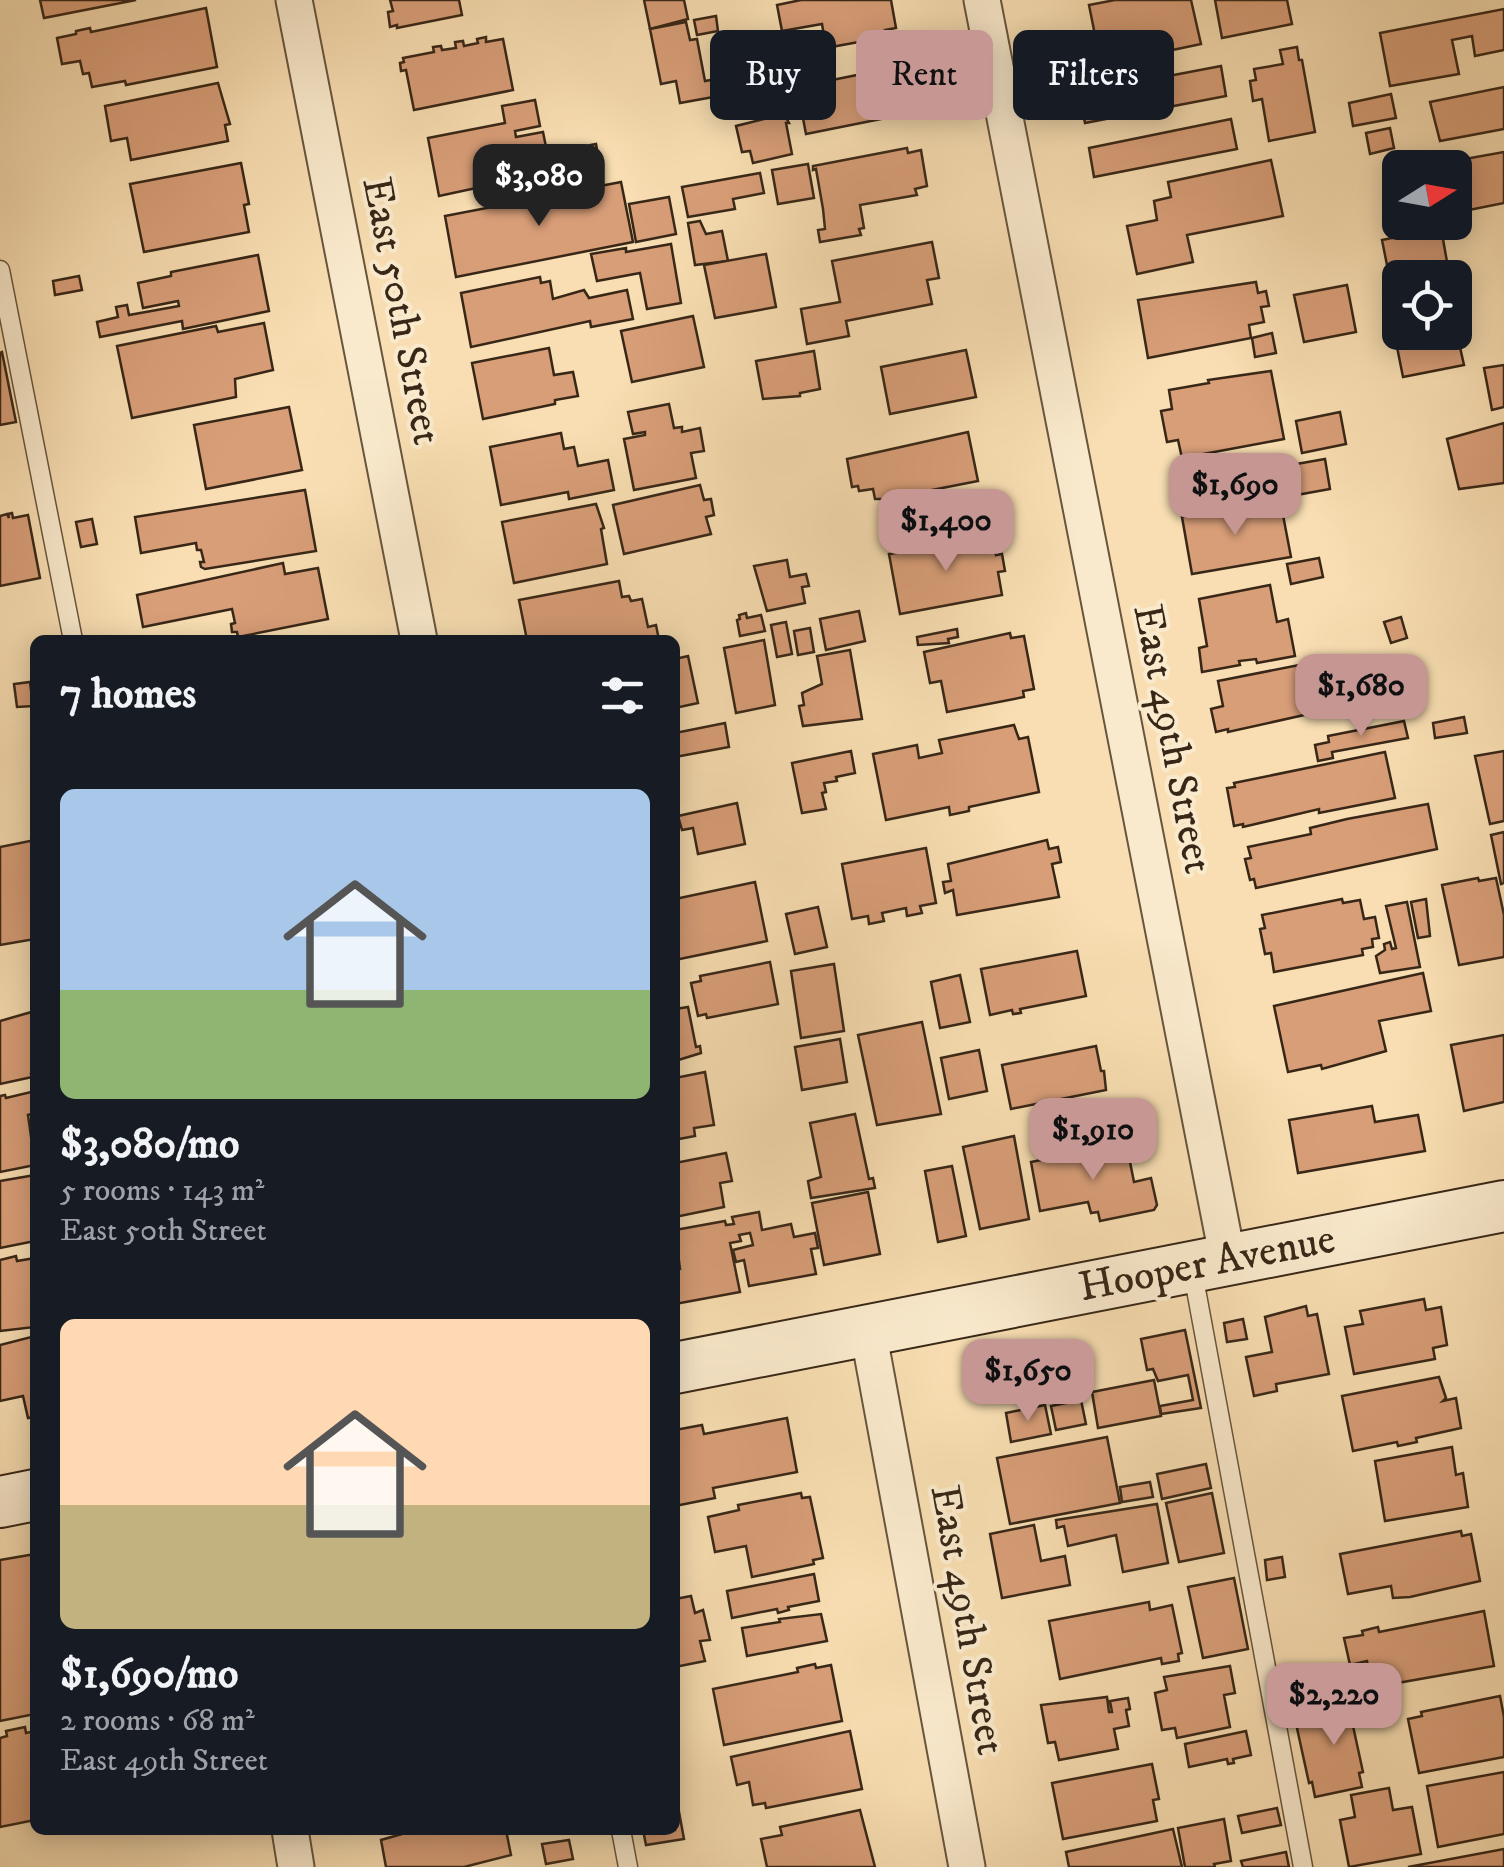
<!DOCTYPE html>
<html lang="en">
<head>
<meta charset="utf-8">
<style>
	body { margin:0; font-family:"IM FELL DW Pica",serif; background:#242831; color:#f1f3f6; height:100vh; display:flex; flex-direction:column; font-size:38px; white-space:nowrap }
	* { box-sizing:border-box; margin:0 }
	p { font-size:32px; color:#9ea1a6 }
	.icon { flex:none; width:55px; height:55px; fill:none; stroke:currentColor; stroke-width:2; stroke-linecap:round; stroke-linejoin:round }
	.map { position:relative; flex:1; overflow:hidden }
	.sheet { position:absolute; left:30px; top:635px; width:650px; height:1200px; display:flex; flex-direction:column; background:#171b24; border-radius:15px; box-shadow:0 5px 25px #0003 }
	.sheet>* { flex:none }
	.banner { position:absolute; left:710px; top:30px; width:642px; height:90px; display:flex; gap:20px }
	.needle { width:65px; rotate:79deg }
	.buttons { position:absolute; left:1382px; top:150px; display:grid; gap:20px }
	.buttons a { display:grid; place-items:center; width:90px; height:90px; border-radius:15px; background:#171b24; box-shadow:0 5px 25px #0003; font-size:50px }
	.price { position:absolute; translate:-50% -85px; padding:0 22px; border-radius:20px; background:#c59692; color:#111; font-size:32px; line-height:65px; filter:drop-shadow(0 2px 5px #0008) }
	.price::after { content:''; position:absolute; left:50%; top:60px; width:30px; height:22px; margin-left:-15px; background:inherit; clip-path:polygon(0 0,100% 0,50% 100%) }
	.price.selected { background:#222; color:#fff }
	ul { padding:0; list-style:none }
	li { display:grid; align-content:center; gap:20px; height:530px; padding:0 30px }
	li span { display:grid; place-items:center; height:310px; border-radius:15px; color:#555 }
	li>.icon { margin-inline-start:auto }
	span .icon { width:180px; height:180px; fill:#fffc; stroke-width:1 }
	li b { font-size:42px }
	h2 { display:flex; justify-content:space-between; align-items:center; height:120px; padding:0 30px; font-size:42px }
	.pill { padding:0 35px; border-radius:15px; background:#171b24; box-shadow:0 5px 25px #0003; font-size:35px; line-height:90px }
	.pill.selected { background:#c59692; color:#111 }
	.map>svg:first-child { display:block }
</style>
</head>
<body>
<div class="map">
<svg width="1504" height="1867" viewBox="0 0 1504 1867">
	<rect width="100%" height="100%" fill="#f8deb2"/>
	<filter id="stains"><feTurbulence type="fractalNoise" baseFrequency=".002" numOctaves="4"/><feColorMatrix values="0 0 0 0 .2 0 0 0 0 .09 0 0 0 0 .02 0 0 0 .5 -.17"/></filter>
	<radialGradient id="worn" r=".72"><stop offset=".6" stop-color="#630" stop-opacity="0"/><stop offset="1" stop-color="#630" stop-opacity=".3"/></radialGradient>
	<g fill="#d89e78" stroke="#382717" stroke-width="2.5">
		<polygon points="40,0 136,0 44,18"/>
		<polygon points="390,0 459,0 462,15 397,28 397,25 390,27 388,12 393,11"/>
		<polygon points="644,0 684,0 688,19 650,29"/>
		<polygon points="801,0 891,0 896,28 885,30 886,37 826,48 822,24 782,31 777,5"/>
		<polygon points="1115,0 1191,0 1201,44 1101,65 1089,5"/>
		<polygon points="1215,0 1287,0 1292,24 1222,38"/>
		<polygon points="206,8 217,67 126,85 125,81 92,87 89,73 83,74 80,61 62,64 57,38 76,34 76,31 90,28 91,32"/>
		<polygon points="1504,9 1504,50 1475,56 1472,36 1452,40 1459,74 1390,86 1380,33"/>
		<polygon points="716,16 718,31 697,35 694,20"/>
		<polygon points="686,22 690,40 697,39 705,81 727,77 730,94 680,103 676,81 661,84 650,29"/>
		<polygon points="486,37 486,42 503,39 513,90 414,110 406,70 401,71 400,63 404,62 403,58 434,52 433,47 441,46 442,50 456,48 455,42 463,41 464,46 478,43 477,39"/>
		<polygon points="1297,47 1299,60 1302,60 1315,132 1269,141 1262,99 1253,101 1250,81 1256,80 1254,69 1283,64 1280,50"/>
		<polygon points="1221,66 1226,96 1085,123 1079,93"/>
		<polygon points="892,68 893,75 905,72 912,107 900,109 901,115 806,134 797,87"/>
		<polygon points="218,83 230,124 225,125 228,141 131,160 127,138 111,141 105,106"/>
		<polygon points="1504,87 1504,129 1440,141 1430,102"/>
		<polygon points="1391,94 1396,118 1353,126 1349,103"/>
		<polygon points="535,100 540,126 515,131 516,137 543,132 551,172 439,196 428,138 505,123 502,106"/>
		<polygon points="784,114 789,123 786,123 792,154 753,163 750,151 742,152 736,126"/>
		<polygon points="1231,119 1237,149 1094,177 1089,148"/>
		<polygon points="1390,128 1394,148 1370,154 1366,133"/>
		<polygon points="596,144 599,162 579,166 575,148"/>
		<polygon points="907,148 908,153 921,150 927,186 915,189 917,195 860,205 864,228 859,229 861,235 820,242 818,230 825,229 823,209 816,169 813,170 813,166"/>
		<polygon points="1504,152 1504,203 1459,212 1455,168 1438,168 1437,164"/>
		<polygon points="1271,160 1283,216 1187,235 1193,262 1137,274 1127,226 1157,220 1154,201 1171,197 1168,182"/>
		<polygon points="241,163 249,204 244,205 249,232 144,252 130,184"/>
		<polygon points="808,164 814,198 778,204 772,170"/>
		<polygon points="760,173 764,193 733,199 735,209 688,217 682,187"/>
		<polygon points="621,182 633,242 456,277 445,216"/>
		<polygon points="669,197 676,234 636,242 629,204"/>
		<polygon points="700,221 706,234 722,231 728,261 695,265 688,223"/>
		<polygon points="1441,228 1449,273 1426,278 1400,278 1400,283 1391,285 1382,240"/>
		<polygon points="932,242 939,278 927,280 932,304 846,321 849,336 807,344 801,309 840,302 832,261"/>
		<polygon points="671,244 681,303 647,309 640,273 597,281 591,254 626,248 626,252"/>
		<polygon points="766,254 776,307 715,318 704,265"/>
		<polygon points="258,255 269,311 183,329 182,321 100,337 97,322 118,317 116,307 127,305 129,315 179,306 178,301 143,308 138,283 171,276 171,272"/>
		<polygon points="79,276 82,290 55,295 53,281"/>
		<polygon points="540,277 541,283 550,281 553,299 584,290 589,298 627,290 633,319 591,327 590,321 471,347 461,293"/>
		<polygon points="1256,282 1258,293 1266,291 1269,306 1261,307 1264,322 1249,325 1251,338 1148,358 1138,300"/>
		<polygon points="1347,285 1356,332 1304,342 1294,295"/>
		<polygon points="693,316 704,367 632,382 621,331"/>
		<polygon points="264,323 273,370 235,379 236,397 132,418 117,346 216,326 218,332"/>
		<polygon points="1455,325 1464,365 1403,377 1395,337 1418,332 1455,332"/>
		<polygon points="1272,333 1276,353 1255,357 1252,338"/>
		<polygon points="549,348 554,375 573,372 578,396 555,400 555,404 483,419 472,363"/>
		<polygon points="966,350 976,397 890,414 881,367"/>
		<polygon points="814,351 820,389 800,393 800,396 763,399 756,361"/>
		<polygon points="2,352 16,422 0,425 0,353"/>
		<polygon points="1504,365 1504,407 1492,410 1484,368"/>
		<polygon points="1271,371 1284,439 1182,458 1178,440 1167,442 1161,411 1172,409 1169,390 1209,383 1208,380"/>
		<polygon points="669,404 674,428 682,427 682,432 700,428 704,451 691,453 696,478 634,490 624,439 645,435 645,432 633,434 628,412"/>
		<polygon points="289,407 302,470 206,489 194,425"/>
		<polygon points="1340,412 1346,444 1302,453 1296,421"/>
		<polygon points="1504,423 1504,483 1459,489 1447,439"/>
		<polygon points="968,432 978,481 886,499 875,499 873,489 859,491 858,486 852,487 847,459"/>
		<polygon points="561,433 564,449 574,447 578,466 608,460 614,490 569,499 568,492 501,505 490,447"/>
		<polygon points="1325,459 1330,489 1291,496 1285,466"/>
		<polygon points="700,485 704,500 711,499 714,515 706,517 711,534 624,554 613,505"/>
		<polygon points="305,490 316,551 205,569 201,567 200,562 204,562 201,550 197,550 196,543 141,553 135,517"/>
		<polygon points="1271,501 1274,516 1283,515 1291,557 1192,574 1182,517"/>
		<polygon points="596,504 604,528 601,529 607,564 514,583 502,522"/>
		<polygon points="12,513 13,518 28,515 40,578 0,586 0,516 7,514 9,518 8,514"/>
		<polygon points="92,519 97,544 81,547 76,522"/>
		<polygon points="992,536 996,555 1002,554 1005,571 998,572 1002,595 900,614 889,554 916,550 915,541 931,539 932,546"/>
		<polygon points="1319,558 1323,577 1291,584 1287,564"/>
		<polygon points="787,560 790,577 806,574 809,586 802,587 805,603 767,611 754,566"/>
		<polygon points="283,563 285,574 318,568 328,619 238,637 237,632 232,632 231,624 235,623 232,609 143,627 137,595"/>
		<polygon points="619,581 622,597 629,596 631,601 642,599 648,627 656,625 659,640 527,640 519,600"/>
		<polygon points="1270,585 1277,622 1288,619 1295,656 1257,663 1256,659 1239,661 1240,665 1202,672 1199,648 1207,646 1199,599"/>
		<polygon points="859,611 865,641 826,650 820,619"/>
		<polygon points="746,613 747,618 761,615 765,631 740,636 737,620 740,619 739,615"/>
		<polygon points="1401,617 1407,638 1391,643 1384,622"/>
		<polygon points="786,622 792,654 777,657 771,625"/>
		<polygon points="810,628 814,652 798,655 794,631"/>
		<polygon points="957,629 958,637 948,639 949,643 918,645 917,637"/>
		<polygon points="1010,633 1011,638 1024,636 1034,689 1023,691 1024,697 947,712 941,681 930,683 924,652"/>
		<polygon points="764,640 775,705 736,713 724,648"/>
		<polygon points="850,650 862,719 803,726 799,706 804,705 802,693 822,684 817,656"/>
		<polygon points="688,656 698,703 675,708 675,659"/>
		<polygon points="1330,659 1340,707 1228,732 1228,729 1216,732 1211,709 1223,706 1218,681"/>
		<polygon points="30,682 33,706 17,707 14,684"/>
		<polygon points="1464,717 1467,733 1435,738 1433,723"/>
		<polygon points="1404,721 1408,738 1332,752 1333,758 1318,761 1315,745 1329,742 1328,736"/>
		<polygon points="725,723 729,747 675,757 675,733"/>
		<polygon points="1014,725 1019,739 1028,737 1039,792 969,807 969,811 950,815 949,807 886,820 873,754 917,745 919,758 942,753 939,740"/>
		<polygon points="851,751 855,773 836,777 837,781 824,783 826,792 822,793 826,809 802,813 792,763"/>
		<polygon points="1504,751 1504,821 1490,824 1475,756"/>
		<polygon points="1385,752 1395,798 1319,813 1319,809 1243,827 1243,824 1234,826 1227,788 1235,787 1234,783"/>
		<polygon points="737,803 745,844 698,854 693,828 682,830 678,816"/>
		<polygon points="1428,804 1437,849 1256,888 1254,879 1250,880 1245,859 1251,858 1248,847 1311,834 1310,828 1347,819"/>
		<polygon points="1504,832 1504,883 1501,884 1491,835"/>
		<polygon points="35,840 35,939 0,945 0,847"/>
		<polygon points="1047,840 1049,849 1058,847 1061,862 1052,864 1059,897 957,915 953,890 945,893 943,882 951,881 948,864"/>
		<polygon points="926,848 936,903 920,906 922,913 907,916 906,908 882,913 884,921 869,924 868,916 852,919 842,864"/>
		<polygon points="1478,878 1479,881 1496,878 1504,915 1504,957 1459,965 1442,885"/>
		<polygon points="755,882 767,941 675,960 675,899"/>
		<polygon points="1342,899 1343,903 1360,900 1364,919 1375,917 1379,938 1372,939 1373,947 1362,949 1363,955 1274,972 1271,953 1265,954 1260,929 1265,928 1262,915"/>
		<polygon points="1426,899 1430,936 1418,938 1411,902"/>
		<polygon points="1407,902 1420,967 1380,973 1376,956 1385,950 1384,944 1390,942 1392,949 1396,948 1386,906"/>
		<polygon points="818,907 827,947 795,954 786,914"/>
		<polygon points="1077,951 1086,996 1020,1009 1021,1013 1013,1014 1012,1010 990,1015 981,969"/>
		<polygon points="770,962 778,1004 707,1018 706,1014 698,1016 691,983 701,981 700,976"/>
		<polygon points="834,964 844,1031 801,1038 791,971"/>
		<polygon points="1423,973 1431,1011 1379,1021 1386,1051 1322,1069 1321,1065 1288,1072 1274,1006"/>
		<polygon points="960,975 970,1022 940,1028 931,982"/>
		<polygon points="688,1007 696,1047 700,1046 701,1053 675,1061 675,1009"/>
		<polygon points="35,1011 35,1073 31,1074 32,1077 0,1084 0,1021"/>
		<polygon points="922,1022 941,1114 877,1125 858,1035"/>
		<polygon points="1504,1035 1504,1102 1464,1111 1451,1045"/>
		<polygon points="840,1039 847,1082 802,1090 795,1047"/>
		<polygon points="1096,1046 1101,1071 1104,1071 1106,1090 1011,1109 1002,1065"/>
		<polygon points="979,1050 987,1091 949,1099 941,1058"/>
		<polygon points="705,1072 714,1125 694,1128 695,1136 679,1139 678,1131 675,1132 675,1078"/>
		<polygon points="35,1091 35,1113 28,1115 35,1165 0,1172 0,1096 5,1095 6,1098"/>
		<polygon points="1372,1106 1375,1122 1418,1115 1425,1151 1298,1173 1289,1120"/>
		<polygon points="855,1114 869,1179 873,1178 875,1188 811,1198 808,1181 821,1177 810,1123"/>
		<polygon points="1014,1136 1029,1219 980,1229 963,1147"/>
		<polygon points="1116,1145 1117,1149 1127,1147 1134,1182 1151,1178 1157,1205 1154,1210 1100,1221 1098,1212 1091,1213 1088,1202 1040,1211 1031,1162"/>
		<polygon points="726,1153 732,1181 720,1183 724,1207 675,1217 675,1163"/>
		<polygon points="952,1166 966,1236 938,1242 925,1171"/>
		<polygon points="35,1175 35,1241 0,1248 0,1181"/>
		<polygon points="868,1192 880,1254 824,1265 812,1203"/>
		<polygon points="759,1212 762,1230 791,1224 794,1237 815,1233 818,1248 811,1249 816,1274 749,1286 744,1260 736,1262 733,1250 753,1245 750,1233 739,1235 741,1241 730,1243 740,1292 675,1304 675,1270 680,1269 675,1230 725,1221 726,1225 734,1224 732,1217"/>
		<polygon points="16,1256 17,1261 35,1258 35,1327 0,1331 0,1260"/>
		<polygon points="1424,1299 1426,1310 1441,1307 1447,1345 1433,1348 1435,1359 1354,1374 1345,1327 1363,1324 1360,1311"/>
		<polygon points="1306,1306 1308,1316 1317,1314 1329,1374 1276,1384 1277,1391 1254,1396 1246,1357 1272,1352 1265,1317"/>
		<polygon points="1243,1319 1247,1339 1227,1342 1224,1323"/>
		<polygon points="1185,1330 1201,1408 1161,1414 1160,1406 1193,1400 1188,1375 1158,1381 1153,1369 1147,1370 1141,1339"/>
		<polygon points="35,1336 35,1417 28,1418 23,1396 0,1401 0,1345"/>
		<polygon points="1439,1377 1446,1398 1443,1401 1456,1398 1461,1428 1416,1438 1417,1442 1398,1446 1397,1442 1353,1451 1342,1396"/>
		<polygon points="1154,1380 1161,1416 1098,1428 1092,1392"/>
		<polygon points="1081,1400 1086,1424 1056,1430 1051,1406"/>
		<polygon points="1045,1405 1051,1434 1011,1442 1006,1413"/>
		<polygon points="787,1418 797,1472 713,1488 715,1498 675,1506 675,1430 702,1425 704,1434"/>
		<polygon points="1107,1437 1120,1503 1010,1524 997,1458"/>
		<polygon points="1452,1447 1456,1475 1463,1473 1468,1507 1385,1521 1375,1461"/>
		<polygon points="1206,1464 1211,1488 1162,1499 1157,1474"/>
		<polygon points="1150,1482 1153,1497 1122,1502 1120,1487"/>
		<polygon points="801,1493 802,1498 810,1497 823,1558 813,1560 814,1564 752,1577 746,1546 715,1552 708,1517 739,1510 738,1505"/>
		<polygon points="1212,1493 1224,1553 1179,1562 1166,1503"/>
		<polygon points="1157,1504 1168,1563 1123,1572 1116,1535 1068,1546 1064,1526 1057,1528 1056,1520"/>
		<polygon points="1034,1525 1041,1561 1065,1556 1070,1585 1002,1598 990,1534"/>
		<polygon points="1461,1531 1462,1536 1471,1534 1480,1581 1410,1597 1393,1598 1391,1586 1348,1594 1340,1554"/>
		<polygon points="35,1554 35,1714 0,1721 0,1560"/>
		<polygon points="1282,1557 1285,1577 1267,1580 1265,1560"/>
		<polygon points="814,1574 819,1601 788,1607 789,1610 778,1613 777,1609 732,1618 727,1591"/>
		<polygon points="1234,1578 1248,1649 1203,1658 1188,1587"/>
		<polygon points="691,1596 695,1613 703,1610 710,1640 700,1641 705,1661 675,1667 675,1599"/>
		<polygon points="1149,1602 1150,1610 1172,1605 1182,1653 1178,1654 1179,1661 1162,1664 1161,1658 1060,1679 1049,1621"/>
		<polygon points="1484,1611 1494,1666 1386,1685 1382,1665 1368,1668 1367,1661 1350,1665 1344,1638 1363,1635 1362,1631 1378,1627 1379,1632"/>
		<polygon points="821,1614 827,1641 747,1656 742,1628 780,1622 779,1619"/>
		<polygon points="815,1664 816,1668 831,1665 842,1721 724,1745 713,1689 798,1672 797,1668"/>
		<polygon points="1230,1666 1235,1693 1224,1695 1230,1727 1177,1738 1175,1728 1162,1730 1155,1693 1167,1690 1164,1677"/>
		<polygon points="1500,1696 1504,1717 1504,1757 1419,1773 1408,1719 1422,1716 1421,1712"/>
		<polygon points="1107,1697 1109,1712 1112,1712 1110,1701 1128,1698 1130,1709 1126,1710 1129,1726 1114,1729 1118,1749 1059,1760 1055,1742 1048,1743 1041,1705"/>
		<polygon points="1379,1702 1382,1720 1353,1726 1363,1772 1359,1773 1362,1787 1315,1797 1312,1782 1309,1783 1295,1719"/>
		<polygon points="25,1727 26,1733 35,1731 35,1820 0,1827 0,1738 7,1736 6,1731"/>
		<polygon points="850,1731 862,1789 766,1808 765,1803 753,1805 749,1782 737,1785 731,1757"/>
		<polygon points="1246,1731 1251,1755 1233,1759 1234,1763 1228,1764 1227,1759 1189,1767 1185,1744"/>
		<polygon points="1152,1764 1159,1799 1153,1800 1157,1821 1063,1839 1052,1783"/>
		<polygon points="1504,1772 1504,1834 1438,1847 1427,1786"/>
		<polygon points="1389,1788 1393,1810 1412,1807 1421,1854 1349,1867 1340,1820 1355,1817 1351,1795"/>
		<polygon points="677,1801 684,1839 646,1845 643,1830 675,1830"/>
		<polygon points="1277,1808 1281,1825 1242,1833 1238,1816"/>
		<polygon points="860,1810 875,1867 767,1867 761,1839 782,1835 780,1827"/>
		<polygon points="1224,1819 1231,1861 1214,1864 1215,1867 1185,1867 1178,1828"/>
		<polygon points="1173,1829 1182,1867 1069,1867 1066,1852"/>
		<polygon points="416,1830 506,1830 511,1855 464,1867 386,1867 381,1840"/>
		<polygon points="569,1840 573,1859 546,1864 542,1844"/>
		<polygon points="1504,1849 1504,1867 1408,1867"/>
		<polygon points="1286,1852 1289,1867 1243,1867 1241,1861"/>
	</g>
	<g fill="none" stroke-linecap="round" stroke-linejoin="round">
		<defs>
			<g id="lane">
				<polyline points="0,270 73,640"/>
				<polyline points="1192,1268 1303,1867"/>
				<polyline points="621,1830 628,1867"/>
			</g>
			<g id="street">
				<polyline points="294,0 419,640"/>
				<polyline points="982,0 1228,1260"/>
				<polyline points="868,1331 967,1867"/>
				<polyline points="290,1830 296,1867"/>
			</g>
			<g id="secondary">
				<polyline points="675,1368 1504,1206"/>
				<polyline points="0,1502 35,1495"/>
			</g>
		</defs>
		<use href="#lane" stroke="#68553e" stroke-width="21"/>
		<use href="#street" stroke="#68553e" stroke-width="39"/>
		<use href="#secondary" stroke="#382717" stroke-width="54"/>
		<use href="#lane" stroke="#faeacd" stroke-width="18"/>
		<use href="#street" stroke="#faeacd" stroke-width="35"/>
		<use href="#secondary" stroke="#faeacd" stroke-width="50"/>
	</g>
	<g text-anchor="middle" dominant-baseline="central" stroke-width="8" stroke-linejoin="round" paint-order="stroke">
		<g font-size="42" fill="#382717" stroke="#faeacd">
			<text transform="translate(401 311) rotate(79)">East 50th Street</text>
			<text transform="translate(1172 739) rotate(79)">East 49th Street</text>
			<text transform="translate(1207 1264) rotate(-11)">Hooper Avenue</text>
			<text transform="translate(967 1620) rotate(80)">East 49th Street</text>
		</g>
	</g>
	<rect width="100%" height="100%" filter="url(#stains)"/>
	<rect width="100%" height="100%" fill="url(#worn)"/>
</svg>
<div class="buttons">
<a><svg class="needle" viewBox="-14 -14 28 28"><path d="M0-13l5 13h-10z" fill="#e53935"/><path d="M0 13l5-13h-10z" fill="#9ea1a6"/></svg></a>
<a><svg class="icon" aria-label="locate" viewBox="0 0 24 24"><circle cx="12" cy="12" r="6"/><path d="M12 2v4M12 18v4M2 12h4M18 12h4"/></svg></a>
</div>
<b class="price selected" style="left:539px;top:229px">$3,080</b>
<b class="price" style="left:1235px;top:538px">$1,690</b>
<b class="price" style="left:946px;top:574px">$1,400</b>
<b class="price" style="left:1361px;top:739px">$1,680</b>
<b class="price" style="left:1093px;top:1183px">$1,910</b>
<b class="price" style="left:1028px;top:1424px">$1,650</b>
<b class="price" style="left:1334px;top:1748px">$2,220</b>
<div class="banner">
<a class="pill">Buy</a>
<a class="pill selected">Rent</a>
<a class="pill">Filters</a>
</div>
<section class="sheet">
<h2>7 homes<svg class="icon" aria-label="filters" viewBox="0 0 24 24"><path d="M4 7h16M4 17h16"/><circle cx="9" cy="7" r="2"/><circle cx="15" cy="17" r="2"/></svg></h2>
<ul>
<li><span style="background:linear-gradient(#a9c7e8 65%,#8fb573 0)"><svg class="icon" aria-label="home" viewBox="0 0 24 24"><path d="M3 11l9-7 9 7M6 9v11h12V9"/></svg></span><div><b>$3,080/mo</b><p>5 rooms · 143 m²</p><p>East 50th Street</p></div></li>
<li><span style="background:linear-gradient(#ffd9b3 60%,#c2b280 0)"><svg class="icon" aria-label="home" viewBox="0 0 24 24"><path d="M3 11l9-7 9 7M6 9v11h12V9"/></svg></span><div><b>$1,690/mo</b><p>2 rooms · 68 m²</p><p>East 49th Street</p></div></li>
</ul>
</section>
</div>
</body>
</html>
